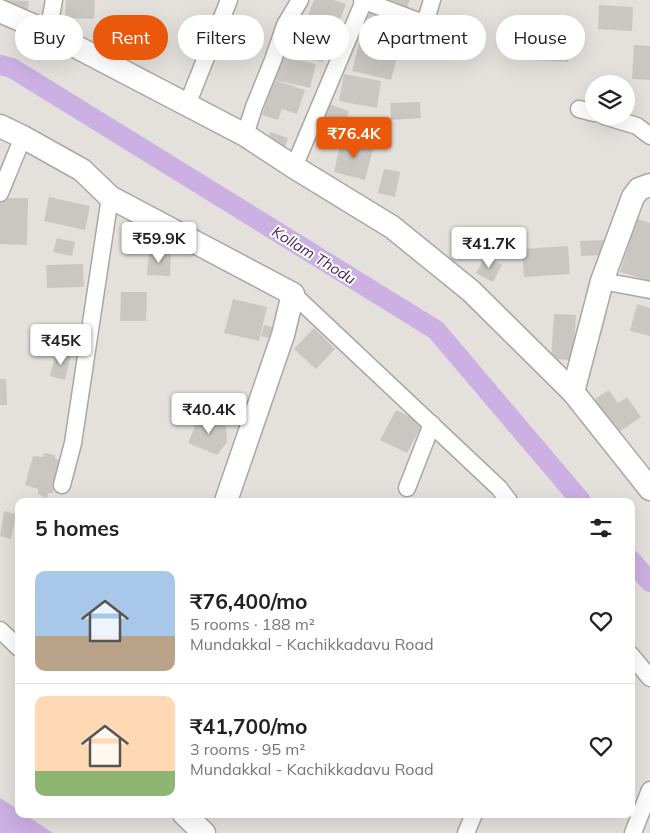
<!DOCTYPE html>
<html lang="en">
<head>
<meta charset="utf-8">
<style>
	body { margin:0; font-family:Mulish,sans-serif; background:#f6f6f6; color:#222; height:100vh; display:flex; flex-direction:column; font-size:19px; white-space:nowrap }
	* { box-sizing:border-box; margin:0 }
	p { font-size:16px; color:#767676 }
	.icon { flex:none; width:28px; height:28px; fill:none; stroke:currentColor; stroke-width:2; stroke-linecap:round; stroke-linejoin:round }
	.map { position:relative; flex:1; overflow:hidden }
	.details { position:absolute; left:15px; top:498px; width:620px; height:320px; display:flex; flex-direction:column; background:#fff; border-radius:10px; box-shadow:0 5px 20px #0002 }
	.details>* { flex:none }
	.banner { position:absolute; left:15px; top:15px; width:620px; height:45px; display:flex; gap:10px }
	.buttons { position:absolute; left:585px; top:75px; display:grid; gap:10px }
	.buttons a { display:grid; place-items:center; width:50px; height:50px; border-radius:50%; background:#fff; box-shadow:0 5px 20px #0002; font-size:25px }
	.price { position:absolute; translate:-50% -42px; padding:0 11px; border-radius:5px; background:#fff; color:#222; font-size:16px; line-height:32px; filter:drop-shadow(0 1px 2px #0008) }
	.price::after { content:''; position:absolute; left:50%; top:30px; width:15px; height:11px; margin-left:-8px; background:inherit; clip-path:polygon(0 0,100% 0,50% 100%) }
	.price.selected { background:#ea580c; color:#fff }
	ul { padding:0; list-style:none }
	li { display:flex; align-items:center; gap:15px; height:125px; padding:0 20px }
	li+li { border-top:1px solid #e0e0e0 }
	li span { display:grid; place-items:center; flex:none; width:140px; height:100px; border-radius:10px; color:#555 }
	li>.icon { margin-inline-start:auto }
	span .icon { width:60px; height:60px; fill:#fffc; stroke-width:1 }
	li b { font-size:21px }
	h2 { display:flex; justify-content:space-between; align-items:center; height:60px; padding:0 20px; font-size:21px }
	.chip { padding:0 18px; border-radius:22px; background:#fff; box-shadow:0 5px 20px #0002; font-size:18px; line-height:45px }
	.chip.selected { background:#ea580c; color:#fff }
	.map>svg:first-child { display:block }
</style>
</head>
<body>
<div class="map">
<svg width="650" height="833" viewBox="0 0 650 833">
	<rect width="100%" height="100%" fill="#e4e1dc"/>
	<polygon fill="#ccafe3" points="0,798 19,810 19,814 24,814 53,833 0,833"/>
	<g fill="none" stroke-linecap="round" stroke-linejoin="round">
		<g stroke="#ccafe3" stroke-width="20">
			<polyline points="0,65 12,68 436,330 581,501"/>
			<polyline points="631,560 650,582"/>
		</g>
	</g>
	<g fill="#cac7c2">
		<polygon points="5,0 29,1 27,14 4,10"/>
		<polygon points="66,0 95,0 94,19 65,18"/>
		<polygon points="314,0 334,0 346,4 335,32 306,21"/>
		<polygon points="389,0 410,0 407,7"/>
		<polygon points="599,5 633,7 632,31 598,29"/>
		<polygon points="371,9 412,24 403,46 363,32"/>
		<polygon points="295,24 330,31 323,62 289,55"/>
		<polygon points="531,26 570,27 568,62 530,60"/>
		<polygon points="359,44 398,53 391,80 352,71"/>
		<polygon points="634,45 650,46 650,80 632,79"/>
		<polygon points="280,56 316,64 310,88 275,80"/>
		<polygon points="344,74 381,81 377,108 339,101"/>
		<polygon points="274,80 305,90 297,114 282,109 278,120 262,115"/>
		<polygon points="420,102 421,118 391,120 390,103"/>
		<polygon points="326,103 349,111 341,133 318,125"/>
		<polygon points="270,132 288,138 284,151 266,145"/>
		<polygon points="342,138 374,145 365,180 334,172"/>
		<polygon points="384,169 400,172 395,197 378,193"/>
		<polygon points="49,197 90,206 85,230 44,221"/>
		<polygon points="0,198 28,198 27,245 0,244"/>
		<polygon points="637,219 650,223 650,281 620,272"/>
		<polygon points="57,238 75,242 72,256 53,252"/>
		<polygon points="608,240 609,255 581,256 580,241"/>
		<polygon points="568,246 570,274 524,277 522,249"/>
		<polygon points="149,251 171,252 170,276 147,275"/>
		<polygon points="485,256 502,265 493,282 476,273"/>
		<polygon points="83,264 84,287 47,288 46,265"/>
		<polygon points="121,292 147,292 146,321 120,321"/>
		<polygon points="233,299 267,307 259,341 224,333"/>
		<polygon points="637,304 650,308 650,336 630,331"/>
		<polygon points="554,314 576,315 573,360 551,359"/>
		<polygon points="264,325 279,329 276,340 261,336"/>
		<polygon points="314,328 335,349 316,369 294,349"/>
		<polygon points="56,352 71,355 65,380 50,376"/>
		<polygon points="0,379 6,379 7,405 0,405"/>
		<polygon points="609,390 618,403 627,397 641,417 616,434 592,401"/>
		<polygon points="396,410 423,423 407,453 380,440"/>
		<polygon points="196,415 226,426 227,442 217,455 188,443 194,429"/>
		<polygon points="44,453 55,455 55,459 58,459 65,473 55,482 53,493 48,493 47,498 38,494 38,489 25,485 33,456 43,457"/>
		<polygon points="4,511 16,514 11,539 0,536"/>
	</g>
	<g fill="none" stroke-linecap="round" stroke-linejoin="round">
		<defs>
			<g id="street">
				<polyline points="362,0 418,21 426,20 432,0"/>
				<polyline points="48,32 54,0"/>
				<polyline points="187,105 229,0"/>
				<polyline points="579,109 594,113"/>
				<polyline points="604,116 637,126 650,136"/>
				<polyline points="245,135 254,107 273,60 285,25 300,0"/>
				<polyline points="294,167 364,1"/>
				<polyline points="0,193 23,137"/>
				<polyline points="602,281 650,290"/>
				<polyline points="293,294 499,488 509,501"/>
				<polyline points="62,485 73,443 110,197"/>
				<polyline points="407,488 432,424"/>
				<polyline points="0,630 19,648"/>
				<polyline points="631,655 650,678"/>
				<polyline points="466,833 474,814"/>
				<polyline points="633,833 650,790"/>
			</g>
			<g id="secondary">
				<polyline points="0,11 48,32 245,135 294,167 392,227 471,291 573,392 650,489"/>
				<polyline points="0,126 23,137 82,170 110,197 293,294 283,335 226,501"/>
				<polyline points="573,392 602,281 633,197 639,189 650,185"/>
				<polyline points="184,814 204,833"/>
			</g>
		</defs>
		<use href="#street" stroke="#aba7a3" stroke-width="19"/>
		<use href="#secondary" stroke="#aba7a3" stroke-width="25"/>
		<use href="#street" stroke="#fff" stroke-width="16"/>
		<use href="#secondary" stroke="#fff" stroke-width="22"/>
	</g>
	<g text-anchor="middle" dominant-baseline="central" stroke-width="4" stroke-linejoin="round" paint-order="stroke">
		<g font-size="15" font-style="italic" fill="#4b2663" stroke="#fff">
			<text transform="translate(314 255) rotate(32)">Kollam Thodu</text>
		</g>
	</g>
</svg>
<div class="buttons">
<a><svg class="icon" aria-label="layers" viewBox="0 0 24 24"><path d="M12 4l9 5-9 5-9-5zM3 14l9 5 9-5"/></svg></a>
</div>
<b class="price selected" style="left:354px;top:159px">₹76.4K</b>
<b class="price" style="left:159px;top:264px">₹59.9K</b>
<b class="price" style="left:489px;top:269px">₹41.7K</b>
<b class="price" style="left:61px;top:366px">₹45K</b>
<b class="price" style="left:209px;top:435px">₹40.4K</b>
<div class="banner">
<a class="chip">Buy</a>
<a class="chip selected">Rent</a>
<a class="chip">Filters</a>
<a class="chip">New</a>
<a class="chip">Apartment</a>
<a class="chip">House</a>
</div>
<section class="details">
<h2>5 homes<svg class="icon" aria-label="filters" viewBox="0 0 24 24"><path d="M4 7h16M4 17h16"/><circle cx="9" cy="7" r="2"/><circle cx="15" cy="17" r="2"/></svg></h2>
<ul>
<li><span style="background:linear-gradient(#a9c7e8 65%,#b9a48a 0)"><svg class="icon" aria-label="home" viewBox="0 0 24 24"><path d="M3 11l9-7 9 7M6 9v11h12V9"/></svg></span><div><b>₹76,400/mo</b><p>5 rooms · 188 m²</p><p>Mundakkal - Kachikkadavu Road</p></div><svg class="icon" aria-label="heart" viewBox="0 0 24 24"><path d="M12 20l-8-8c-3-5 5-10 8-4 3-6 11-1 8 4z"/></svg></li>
<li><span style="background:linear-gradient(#ffd9b3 75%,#8fb573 0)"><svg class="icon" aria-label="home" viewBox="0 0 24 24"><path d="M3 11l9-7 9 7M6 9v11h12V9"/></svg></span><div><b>₹41,700/mo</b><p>3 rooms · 95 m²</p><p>Mundakkal - Kachikkadavu Road</p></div><svg class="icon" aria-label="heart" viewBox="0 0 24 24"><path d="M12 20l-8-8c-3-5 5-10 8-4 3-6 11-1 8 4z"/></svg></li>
</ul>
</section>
</div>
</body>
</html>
